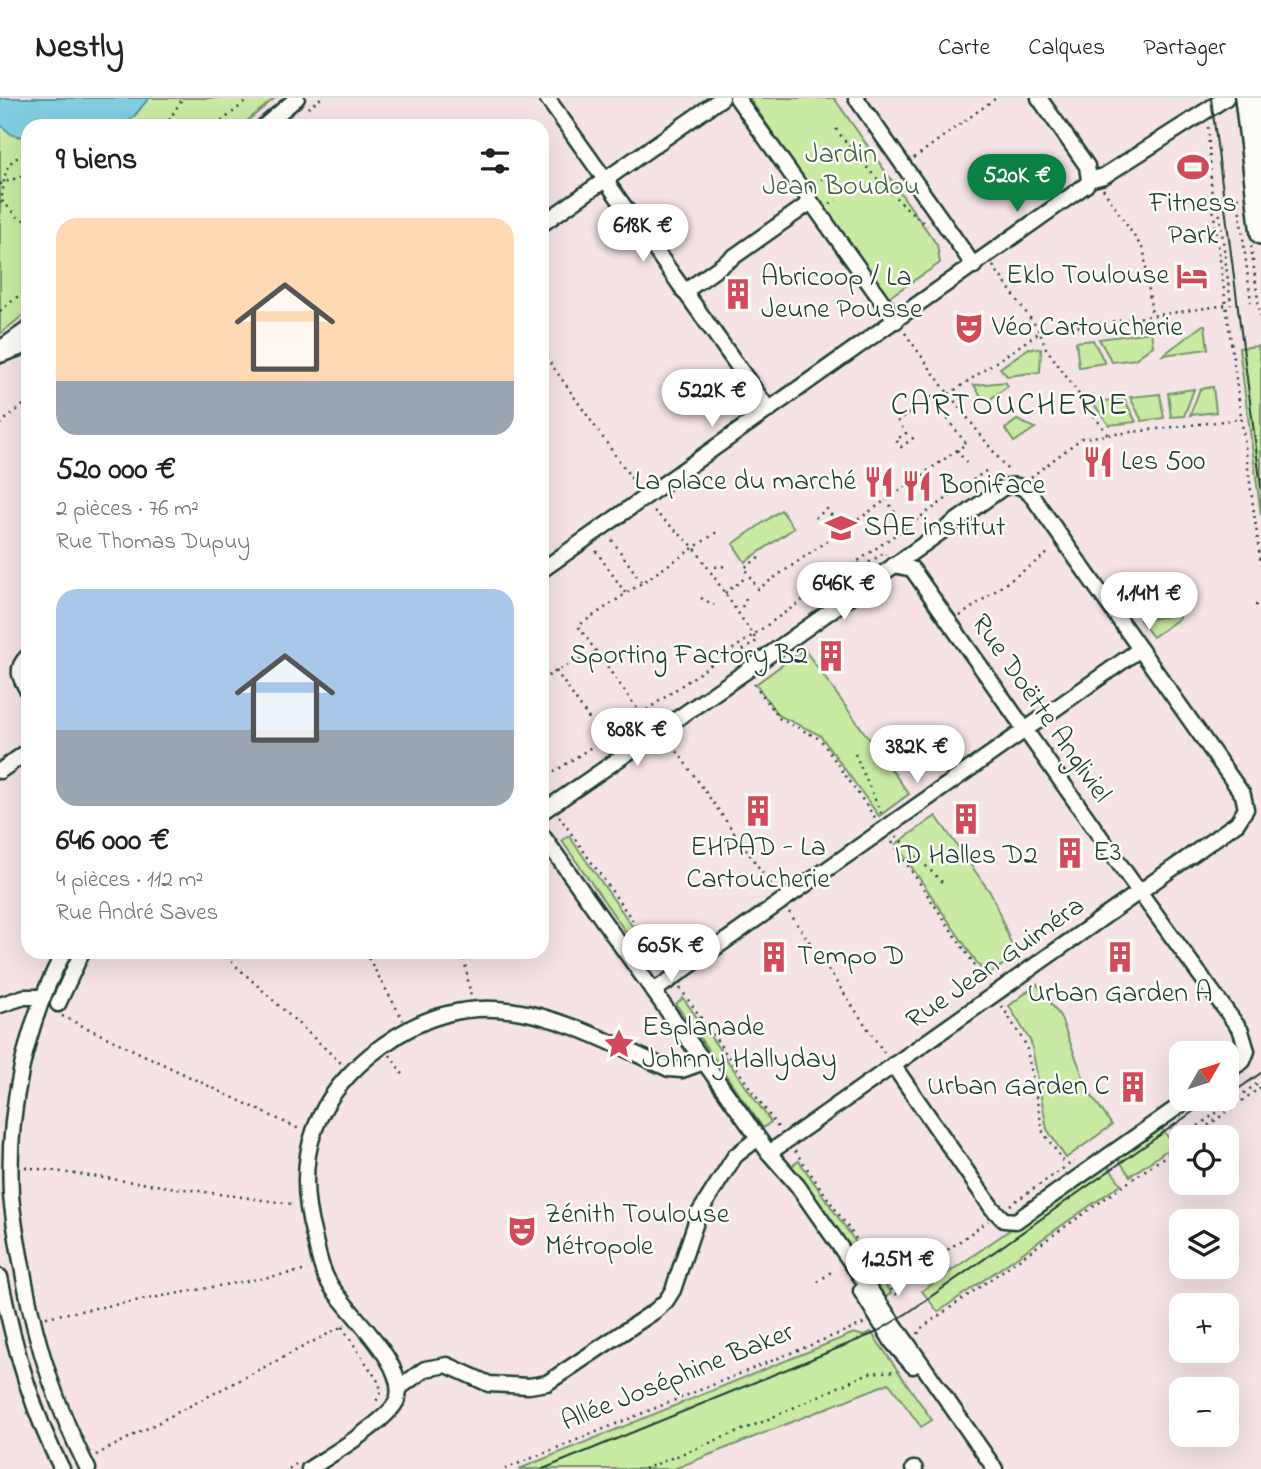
<!DOCTYPE html>
<html lang="fr">
<head>
<meta charset="utf-8">
<style>
	body { margin:0; font-family:"Indie Flower",sans-serif; background:#f6f6f6; color:#202124; height:100vh; display:flex; flex-direction:column; font-size:26px; white-space:nowrap }
	* { box-sizing:border-box; margin:0 }
	p { font-size:23px; color:#757577 }
	.icon { flex:none; width:38px; height:38px; fill:none; stroke:currentColor; stroke-width:2; stroke-linecap:round; stroke-linejoin:round }
	.map { position:relative; flex:1; overflow:hidden }
	.sheet { position:absolute; left:21px; top:21px; width:528px; height:840px; display:flex; flex-direction:column; background:#fff; border-radius:21px; box-shadow:0 7px 28px #0002 }
	.sheet>* { flex:none }
	.needle { width:46px; rotate:51deg }
	.controls { position:absolute; left:1169px; top:943px; display:grid; gap:14px }
	.controls a { display:grid; place-items:center; width:70px; height:70px; border-radius:14px; background:#fff; box-shadow:0 7px 28px #0002; font-size:35px }
	.price { position:absolute; translate:-50% -60px; padding:0 16px; border-radius:24px; background:#fff; color:#222; font-size:23px; line-height:46px; filter:drop-shadow(0 2px 4px #0008) }
	.price::after { content:''; position:absolute; left:50%; top:42px; width:21px; height:16px; margin-left:-10px; background:inherit; clip-path:polygon(0 0,100% 0,50% 100%) }
	.price.active { background:#0b8043; color:#fff }
	ul { padding:0; list-style:none }
	li { display:grid; align-content:center; gap:14px; height:371px; padding:0 35px }
	li span { display:grid; place-items:center; height:217px; border-radius:21px; color:#555 }
	li>.icon { margin-inline-start:auto }
	span .icon { width:126px; height:126px; fill:#fffc; stroke-width:1 }
	li b { font-size:30px }
	h2 { display:flex; justify-content:space-between; align-items:center; height:84px; padding:0 35px; font-size:30px }
	header { display:flex; align-items:center; gap:42px; box-sizing:border-box; height:98px; padding:0 35px; background:#fff; border-bottom:2px solid #e0e0e0 }
	header strong { font-size:33px }
	nav { display:flex; gap:38px; margin-inline-start:auto; font-size:24px }
	.map>svg:first-child { display:block }
</style>
</head>
<body>
<header>
<strong>Nestly</strong>
<nav><a>Carte</a><a>Calques</a><a>Partager</a></nav>
</header>
<div class="map">
<svg width="1261" height="1371" viewBox="0 0 1261 1371">
	<rect width="100%" height="100%" fill="#f5e3e5"/>
	<filter id="ink" filterUnits="userSpaceOnUse"><feTurbulence type="fractalNoise" baseFrequency=".0143" numOctaves="2"/><feDisplacementMap in="SourceGraphic" scale="14" xChannelSelector="R" yChannelSelector="G"/><feConvolveMatrix kernelMatrix="1 2 1 2 8 2 1 2 1" color-interpolation-filters="sRGB"/></filter>
	<g filter="url(#ink)">
		<g fill="#c9eaa3" stroke="#74946c" stroke-width="2">
			<polygon points="0,0 275,0 241,28 28,28 28,213 0,236"/>
			<polygon points="749,0 834,0 937,147 940,165 886,201"/>
			<polygon points="1203,227 1205,227 1208,251 1163,257"/>
			<polygon points="1151,234 1153,248 1135,261 1112,264 1099,241"/>
			<polygon points="1093,242 1105,265 1079,269 1076,244"/>
			<polygon points="1258,248 1261,268 1261,417 1239,250"/>
			<polygon points="1029,250 1041,251 1040,274 1007,278 1000,270"/>
			<polygon points="1005,284 1008,288 989,302 983,301 974,287"/>
			<polygon points="1213,289 1216,314 1190,317 1200,291"/>
			<polygon points="1194,291 1184,318 1171,319 1168,295"/>
			<polygon points="1160,296 1164,320 1142,323 1130,299"/>
			<polygon points="1124,300 1136,324 1109,327 1093,305"/>
			<polygon points="1017,322 1035,330 1014,344 1005,331"/>
			<polygon points="781,412 794,430 745,464 733,446"/>
			<polygon points="1178,517 1180,520 1153,539 1140,522"/>
			<polygon points="804,551 909,696 879,718 820,637 778,617 756,586"/>
			<polygon points="936,718 992,797 1016,858 986,878 896,746"/>
			<polygon points="569,738 656,862 649,867 562,743"/>
			<polygon points="1037,886 1060,918 1089,994 1112,1027 1066,1060 1047,1031 1031,944 1009,908"/>
			<polygon points="683,900 771,1024 763,1030 676,906"/>
			<polygon points="1159,1027 1174,1047 1130,1078 1116,1058"/>
			<polygon points="799,1063 891,1195 883,1201 790,1069"/>
			<polygon points="1106,1065 1121,1086 938,1214 922,1193"/>
			<polygon points="871,1234 932,1322 921,1329 889,1285 674,1371 519,1371 854,1235 863,1238"/>
		</g>
		<path fill="#81cee0" stroke="#5a949b" stroke-width="2" d="M 0,0 L 149,0 C 141,9 132,24 121,28 C 108,32 66,27 53,24 L 46,28 L 28,28 L 28,37 C 15,42 9,35 0,26 Z"/>
		<g fill="none" stroke-linecap="round" stroke-linejoin="round">
			<defs>
				<g id="minor">
					<polyline points="547,0 769,312"/>
					<polyline points="737,0 896,223"/>
					<polyline points="856,0 974,168"/>
					<polyline points="264,28 297,0"/>
					<polyline points="1089,82 1104,78 1226,0"/>
					<polyline points="542,126 722,0"/>
					<polyline points="684,194 811,104"/>
					<polyline points="0,251 28,231"/>
					<polyline points="0,257 28,247"/>
					<polyline points="894,467 912,471 1130,781 1241,933 1247,953 1243,963 1227,974"/>
					<polyline points="542,472 1086,87 1089,82 1087,68 1039,0"/>
					<path d="M 28,558 C 15,570 19,579 28,593"/>
					<polyline points="0,673 28,653"/>
					<path d="M 542,714 L 745,574 L 1001,391 C 1015,384 1022,388 1032,398 L 1243,697 L 1246,711 L 1237,725 L 769,1055"/>
					<polyline points="542,737 769,1055 797,1087 995,1371"/>
					<path d="M 64,854 C 25,926 7,1014 11,1096 C 13,1125 20,1156 25,1185 C 37,1250 58,1312 88,1371"/>
					<polyline points="654,893 1140,551"/>
					<polyline points="58,906 82,854"/>
					<polyline points="0,907 24,899 43,899"/>
					<polyline points="893,967 992,1110 1004,1122 1016,1123 1189,1001"/>
					<path d="M 0,1179 C 13,1245 31,1312 62,1371"/>
					<polyline points="861,1193 893,1245 913,1268"/>
					<polyline points="399,1290 425,1271 447,1267 489,1286 529,1288 547,1285 655,1213 666,1203 673,1192 699,1115 735,1058 758,1040"/>
					<path d="M 309,1371 C 329,1358 394,1320 398,1299 C 405,1264 348,1215 331,1188 C 321,1173 318,1155 314,1138 C 292,1058 315,997 382,948 C 483,873 570,927 669,971 L 682,972 L 704,964"/>
					<polyline points="913,1371 915,1371"/>
				</g>
				<g id="major">
					<polyline points="1245,0 1261,136"/>
					<polyline points="1259,0 1261,28"/>
				</g>
			</defs>
			<use href="#minor" stroke="#1f3d34" stroke-width="19"/>
			<use href="#major" stroke="#1f3d34" stroke-width="24"/>
			<g stroke="#1f3d34" stroke-width="2.5" stroke-dasharray="2 5" stroke-linecap="butt">
				<polyline points="308,10 321,0"/>
				<polyline points="165,28 183,0"/>
				<polyline points="216,28 250,0"/>
				<polyline points="1208,29 1212,102 1261,467"/>
				<path d="M 836,31 C 862,67 893,99 927,128"/>
				<polyline points="914,60 996,0"/>
				<polyline points="815,85 822,81"/>
				<polyline points="0,86 28,76"/>
				<polyline points="1103,91 1144,153 1152,218"/>
				<polyline points="1238,99 1251,204"/>
				<polyline points="1218,102 1231,207"/>
				<polyline points="2,103 20,121 28,123"/>
				<path d="M 0,105 C 6,90 0,71 16,60 L 28,61"/>
				<polyline points="830,106 836,102"/>
				<polyline points="1251,148 1261,225"/>
				<polyline points="993,168 1040,234 1226,207"/>
				<polyline points="0,213 28,190"/>
				<polyline points="905,235 942,287 1010,375"/>
				<polyline points="542,253 634,384"/>
				<polyline points="949,296 1040,234 1046,250 1108,337"/>
				<polyline points="0,326 28,303"/>
				<polyline points="957,352 967,366"/>
				<polyline points="923,377 932,391"/>
				<polyline points="1031,379 1082,340 1241,321"/>
				<polyline points="886,401 896,416"/>
				<polyline points="654,413 694,449 757,543 734,558"/>
				<polyline points="815,420 827,411 840,429"/>
				<polyline points="612,442 642,485"/>
				<polyline points="596,453 626,496"/>
				<polyline points="759,460 744,470 758,491 836,437 833,434 846,424 849,428 966,346 932,299 898,323 906,335 896,342 901,349 916,338"/>
				<polyline points="858,465 862,469 885,454 886,456"/>
				<polyline points="715,469 728,468"/>
				<polyline points="725,495 745,480"/>
				<polyline points="701,500 714,507"/>
				<polyline points="1255,507 1261,507"/>
				<polyline points="742,509 748,497"/>
				<polyline points="960,518 1051,453"/>
				<polyline points="556,573 603,641"/>
				<polyline points="542,582 556,573 595,554"/>
				<polyline points="754,586 780,621 820,641 876,721"/>
				<polyline points="641,616 578,528 717,434"/>
				<polyline points="669,642 774,791"/>
				<polyline points="855,656 881,715"/>
				<polyline points="542,682 641,616 990,370"/>
				<polyline points="559,718 664,867"/>
				<polyline points="896,738 943,785"/>
				<polyline points="892,744 986,884"/>
				<polyline points="789,814 885,956"/>
				<polyline points="221,854 342,966"/>
				<polyline points="365,854 403,922"/>
				<polyline points="463,854 471,899"/>
				<polyline points="680,890 779,1031"/>
				<polyline points="1002,908 1026,947 1043,1034 1066,1067"/>
				<polyline points="62,918 299,1031"/>
				<polyline points="390,957 404,978"/>
				<polyline points="1181,1040 1261,983"/>
				<polyline points="1191,1040 1261,989"/>
				<polyline points="795,1053 895,1197"/>
				<polyline points="25,1069 292,1106"/>
				<polyline points="1010,1107 1074,1063"/>
				<polyline points="818,1184 831,1174"/>
				<polyline points="895,1197 911,1178 988,1123"/>
				<polyline points="46,1219 308,1172"/>
				<polyline points="342,1229 380,1286 380,1296 374,1307"/>
				<polyline points="918,1236 920,1231 1181,1047"/>
				<polyline points="96,1357 345,1227"/>
				<polyline points="289,1371 296,1366"/>
				<polyline points="505,1371 865,1225"/>
				<polyline points="644,1371 762,1324 869,1275 897,1273"/>
			</g>
			<use href="#minor" stroke="#fdfcf7" stroke-width="14"/>
			<use href="#major" stroke="#fdfcf7" stroke-width="19"/>
			<g stroke="#1f3d34" stroke-width="2">
				<polyline points="1211,0 1261,389"/>
				<polyline points="1227,999 1261,975"/>
				<polyline points="543,1371 875,1235 909,1214 1211,1001"/>
			</g>
		</g>
	</g>
	<defs>
		<symbol id="stadium-bare" viewBox="-9 -9 18 18"><path d="M0-5a6.5 5 0 1 0 0 10a6.5 5 0 1 0 0-10ZM-3.5-1.8h7v3.6h-7Z" fill="#d1495b" stroke="#fdfcf7" stroke-width="2.5" paint-order="stroke"/></symbol>
		<symbol id="hotel-bare" viewBox="-9 -9 18 18"><path d="M-6-4.5h1.5V1H6V5H4.5V3h-9V5H-6ZM-4 0a1.8 1.8 0 1 1 3.6 0ZM.5 0V-2.5h3Q6-2.5 6 0Z" fill="#d1495b" stroke="#fdfcf7" stroke-width="2.5" paint-order="stroke"/></symbol>
		<symbol id="building-bare" viewBox="-9 -9 18 18"><path d="M-4-6H4V6H1V3H-1V6H-4ZM-2.5-4.3h1.7v1.8h-1.7ZM.8-4.3h1.7v1.8H.8ZM-2.5-1h1.7V.8h-1.7ZM.8-1h1.7V.8H.8Z" fill="#d1495b" stroke="#fdfcf7" stroke-width="2.5" paint-order="stroke"/></symbol>
		<symbol id="theatre-bare" viewBox="-9 -9 18 18"><path d="M-5-5.5Q0-4 5-5.5V0Q5 5 0 6Q-5 5-5 0ZM-3.3-2.5H-1v1.5H-3.3ZM1-2.5H3.3v1.5H1ZM-2.8 1Q0 5.5 2.8 1Z" fill="#d1495b" stroke="#fdfcf7" stroke-width="2.5" paint-order="stroke"/></symbol>
		<symbol id="restaurant-bare" viewBox="-9 -9 18 18"><path d="M-5-6h1v4h1v-4h1v4h1v-4h1v5L-1.5 .5V6h-2V.5L-5-1ZM5-6V6H3V1.5H1.5Q1.5-4 5-6Z" fill="#d1495b" stroke="#fdfcf7" stroke-width="2.5" paint-order="stroke"/></symbol>
		<symbol id="university-bare" viewBox="-9 -9 18 18"><path d="M0-5L7-2L0 1L-7-2ZM-4 1L0 2.5L4 1V4Q0 6-4 4Z" fill="#d1495b" stroke="#fdfcf7" stroke-width="2.5" paint-order="stroke"/></symbol>
		<symbol id="sight-bare" viewBox="-9 -9 18 18"><path d="M0-6L1.8-2.2L6-1.7L2.9 1.2L3.7 5.4L0 3.3L-3.7 5.4L-2.9 1.2L-6-1.7L-1.8-2.2Z" fill="#d1495b" stroke="#fdfcf7" stroke-width="2.5" paint-order="stroke"/></symbol>
	</defs>
	<g fill-rule="evenodd">
		<use href="#stadium-bare" x="1171" y="47" width="44" height="44"/>
		<use href="#hotel-bare" x="1170" y="156" width="44" height="44"/>
		<use href="#building-bare" x="716" y="174" width="44" height="44"/>
		<use href="#theatre-bare" x="947" y="208" width="44" height="44"/>
		<use href="#restaurant-bare" x="1076" y="342" width="44" height="44"/>
		<use href="#restaurant-bare" x="857" y="362" width="44" height="44"/>
		<use href="#restaurant-bare" x="895" y="366" width="44" height="44"/>
		<use href="#university-bare" x="819" y="408" width="44" height="44"/>
		<use href="#building-bare" x="809" y="536" width="44" height="44"/>
		<use href="#building-bare" x="736" y="691" width="44" height="44"/>
		<use href="#building-bare" x="944" y="699" width="44" height="44"/>
		<use href="#building-bare" x="1048" y="733" width="44" height="44"/>
		<use href="#building-bare" x="752" y="837" width="44" height="44"/>
		<use href="#building-bare" x="1098" y="837" width="44" height="44"/>
		<use href="#sight-bare" x="597" y="924" width="44" height="44"/>
		<use href="#building-bare" x="1111" y="967" width="44" height="44"/>
		<use href="#theatre-bare" x="500" y="1111" width="44" height="44"/>
	</g>
	<g text-anchor="middle" dominant-baseline="central" stroke-width="5" stroke-linejoin="round" paint-order="stroke">
		<g font-size="28" fill="#41604a" stroke="#fdfcf7">
			<text x="841" y="57">Jardin<tspan x="841" dy="32">Jean Boudou</tspan></text>
		</g>
		<g font-size="28" fill="#1f3d34" stroke="#fdfcf7" text-anchor="start">
			<text x="1193" y="106" text-anchor="middle">Fitness<tspan x="1193" dy="32">Park</tspan></text>
			<text x="1169" y="178" text-anchor="end">Eklo Toulouse</text>
			<text x="761" y="180">Abricoop / La<tspan x="761" dy="32">Jeune Pousse</tspan></text>
			<text x="992" y="230">Véo Cartoucherie</text>
			<text x="1121" y="364">Les 500</text>
			<text x="856" y="384" text-anchor="end">La place du marché</text>
			<text x="940" y="388">Boniface</text>
			<text x="864" y="430">SAE institut</text>
			<text x="808" y="558" text-anchor="end">Sporting Factory B2</text>
			<text x="758" y="750" text-anchor="middle">EHPAD - La<tspan x="758" dy="32">Cartoucherie</tspan></text>
			<text x="1093" y="755">E3</text>
			<text x="966" y="758" text-anchor="middle">ID Halles D2</text>
			<text x="797" y="859">Tempo D</text>
			<text x="1120" y="896" text-anchor="middle">Urban Garden A</text>
			<text x="642" y="930">Esplanade<tspan x="642" dy="32">Johnny Hallyday</tspan></text>
			<text x="1110" y="989" text-anchor="end">Urban Garden C</text>
			<text x="545" y="1117">Zénith Toulouse<tspan x="545" dy="32">Métropole</tspan></text>
		</g>
		<g font-size="28" fill="#1f3d34" stroke="#fdfcf7">
			<text transform="translate(1040 611) rotate(55)">Rue Doëtte Angliviel</text>
			<text transform="translate(996 866) rotate(-35)">Rue Jean Guiméra</text>
			<text transform="translate(678 1280) rotate(-22)">Allée Joséphine Baker</text>
		</g>
		<g font-size="32" letter-spacing="2" fill="#1f3d34" stroke="#fdfcf7">
			<text x="1010" y="308">CARTOUCHERIE</text>
		</g>
	</g>
</svg>
<div class="controls">
<a><svg class="needle" viewBox="-14 -14 28 28"><path d="M0-13l5 13h-10z" fill="#e53935"/><path d="M0 13l5-13h-10z" fill="#757577"/></svg></a>
<a><svg class="icon" aria-label="locate" viewBox="0 0 24 24"><circle cx="12" cy="12" r="6"/><path d="M12 2v4M12 18v4M2 12h4M18 12h4"/></svg></a>
<a><svg class="icon" aria-label="layers" viewBox="0 0 24 24"><path d="M12 4l9 5-9 5-9-5zM3 14l9 5 9-5"/></svg></a>
<a>+</a>
<a>−</a>
</div>
<b class="price active" style="left:1017px;top:116px">520K €</b>
<b class="price" style="left:643px;top:166px">618K €</b>
<b class="price" style="left:712px;top:331px">522K €</b>
<b class="price" style="left:844px;top:524px">646K €</b>
<b class="price" style="left:1149px;top:534px">1.14M €</b>
<b class="price" style="left:637px;top:670px">808K €</b>
<b class="price" style="left:917px;top:687px">382K €</b>
<b class="price" style="left:671px;top:886px">605K €</b>
<b class="price" style="left:898px;top:1200px">1.25M €</b>
<section class="sheet">
<h2>9 biens<svg class="icon" aria-label="filters" viewBox="0 0 24 24"><path d="M4 7h16M4 17h16"/><circle cx="9" cy="7" r="2"/><circle cx="15" cy="17" r="2"/></svg></h2>
<ul>
<li><span style="background:linear-gradient(#ffd9b3 75%,#9aa5b1 0)"><svg class="icon" aria-label="home" viewBox="0 0 24 24"><path d="M3 11l9-7 9 7M6 9v11h12V9"/></svg></span><div><b>520 000 €</b><p>2 pièces · 76 m²</p><p>Rue Thomas Dupuy</p></div></li>
<li><span style="background:linear-gradient(#a9c7e8 65%,#9aa5b1 0)"><svg class="icon" aria-label="home" viewBox="0 0 24 24"><path d="M3 11l9-7 9 7M6 9v11h12V9"/></svg></span><div><b>646 000 €</b><p>4 pièces · 112 m²</p><p>Rue André Saves</p></div></li>
</ul>
</section>
</div>
</body>
</html>
